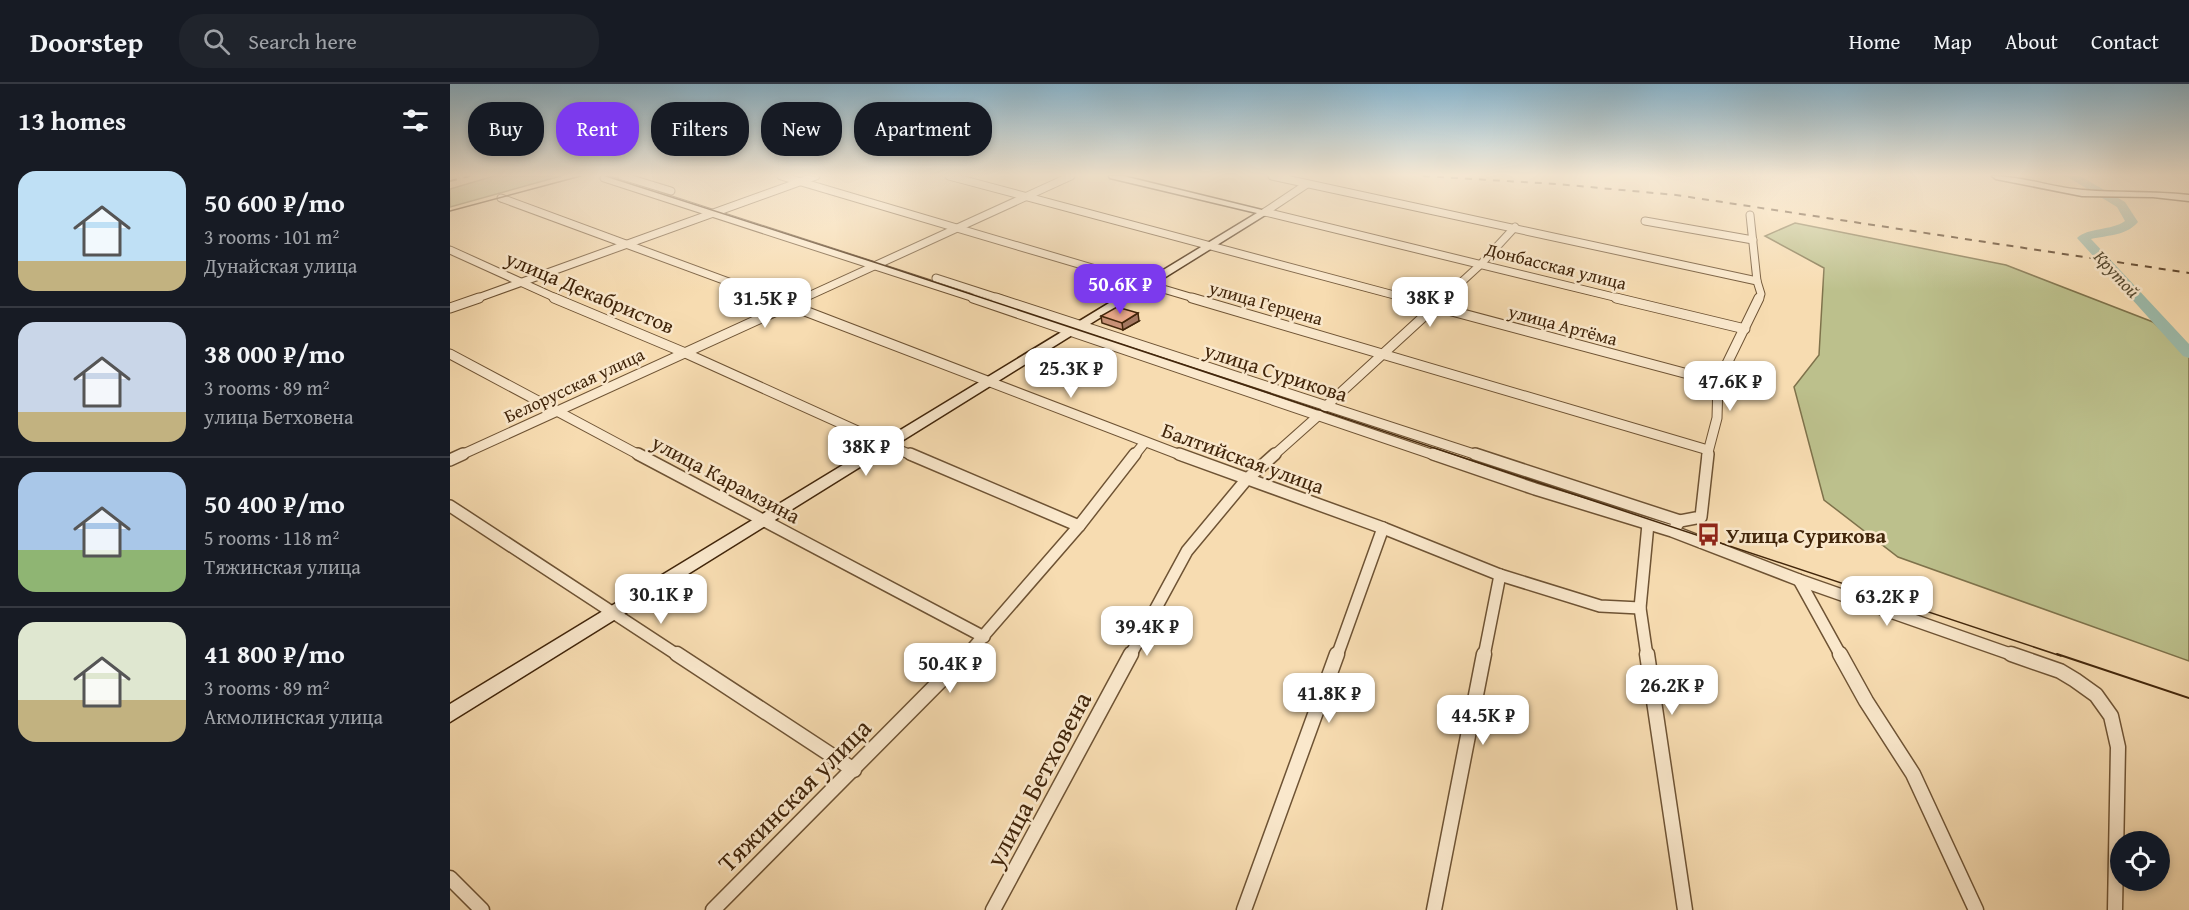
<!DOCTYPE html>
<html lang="en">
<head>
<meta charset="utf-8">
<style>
	body { margin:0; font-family:"Gentium Book Plus",serif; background:#20242c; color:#f1f3f6; height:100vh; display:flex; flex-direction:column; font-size:22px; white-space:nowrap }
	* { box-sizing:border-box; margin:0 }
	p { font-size:20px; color:#9ea1a6 }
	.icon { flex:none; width:33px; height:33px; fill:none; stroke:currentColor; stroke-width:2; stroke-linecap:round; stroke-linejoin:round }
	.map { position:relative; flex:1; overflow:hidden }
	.panel { display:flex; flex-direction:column; background:#171b24; width:450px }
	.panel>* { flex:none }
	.banner { position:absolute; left:18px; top:18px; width:570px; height:54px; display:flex; gap:12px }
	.buttons { position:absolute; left:1660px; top:747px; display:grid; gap:12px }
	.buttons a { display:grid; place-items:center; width:60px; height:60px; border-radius:50%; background:#171b24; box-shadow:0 3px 9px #0003; font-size:30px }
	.price { position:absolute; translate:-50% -51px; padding:0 14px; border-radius:12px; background:#fff; color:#222; font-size:20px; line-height:39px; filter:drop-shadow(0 2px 3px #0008) }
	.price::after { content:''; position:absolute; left:50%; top:36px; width:18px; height:14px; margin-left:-9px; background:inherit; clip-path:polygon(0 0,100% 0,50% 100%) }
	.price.active { background:#7c3aed; color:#fff }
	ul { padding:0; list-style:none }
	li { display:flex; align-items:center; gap:18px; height:150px; padding:0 18px }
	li+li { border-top:2px solid #363941 }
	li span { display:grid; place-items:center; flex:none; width:168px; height:120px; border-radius:18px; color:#555 }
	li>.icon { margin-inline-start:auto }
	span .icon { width:72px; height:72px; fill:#fffc; stroke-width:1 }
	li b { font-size:26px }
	h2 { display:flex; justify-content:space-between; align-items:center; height:72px; padding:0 18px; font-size:26px }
	.chip { padding:0 21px; border-radius:24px; background:#171b24; box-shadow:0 3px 9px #0003; font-size:21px; line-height:54px }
	.chip.active { background:#7c3aed; color:#fff }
	header { display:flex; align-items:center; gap:36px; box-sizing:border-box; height:84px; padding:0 30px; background:#171b24; border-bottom:2px solid #363941 }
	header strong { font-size:28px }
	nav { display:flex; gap:33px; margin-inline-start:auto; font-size:21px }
	.search { width:420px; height:54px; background:#20242c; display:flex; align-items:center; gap:15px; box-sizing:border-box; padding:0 21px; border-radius:24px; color:#9ea1a6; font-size:22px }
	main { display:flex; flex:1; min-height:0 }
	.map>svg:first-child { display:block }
</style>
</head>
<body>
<header>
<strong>Doorstep</strong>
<div class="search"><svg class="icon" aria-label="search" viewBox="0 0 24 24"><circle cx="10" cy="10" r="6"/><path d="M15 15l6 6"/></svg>Search here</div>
<nav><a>Home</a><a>Map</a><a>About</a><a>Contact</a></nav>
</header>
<main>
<section class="panel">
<h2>13 homes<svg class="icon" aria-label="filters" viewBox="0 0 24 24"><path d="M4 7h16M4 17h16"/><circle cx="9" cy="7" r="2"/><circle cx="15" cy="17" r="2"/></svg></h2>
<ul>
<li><span style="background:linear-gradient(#bfe0f5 75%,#c2b280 0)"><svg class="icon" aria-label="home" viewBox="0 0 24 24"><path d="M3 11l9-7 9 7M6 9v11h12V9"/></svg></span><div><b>50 600 ₽/mo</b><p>3 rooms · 101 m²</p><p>Дунайская улица</p></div></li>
<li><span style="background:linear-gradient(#c9d6e8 75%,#c2b280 0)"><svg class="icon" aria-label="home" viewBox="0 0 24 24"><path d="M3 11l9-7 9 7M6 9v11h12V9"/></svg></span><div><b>38 000 ₽/mo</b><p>3 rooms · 89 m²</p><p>улица Бетховена</p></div></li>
<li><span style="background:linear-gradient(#a9c7e8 65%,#8fb573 0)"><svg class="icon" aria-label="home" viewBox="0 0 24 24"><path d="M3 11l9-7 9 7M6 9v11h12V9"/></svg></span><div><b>50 400 ₽/mo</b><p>5 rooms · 118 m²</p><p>Тяжинская улица</p></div></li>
<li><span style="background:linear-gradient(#dfe7d0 65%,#c2b280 0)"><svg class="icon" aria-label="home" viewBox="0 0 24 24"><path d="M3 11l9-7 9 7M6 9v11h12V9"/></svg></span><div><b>41 800 ₽/mo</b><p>3 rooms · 89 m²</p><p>Акмолинская улица</p></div></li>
</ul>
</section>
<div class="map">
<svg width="1739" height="826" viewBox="0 0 1739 826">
	<rect width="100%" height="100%" fill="#f7dcb1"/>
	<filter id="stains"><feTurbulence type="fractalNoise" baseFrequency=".00333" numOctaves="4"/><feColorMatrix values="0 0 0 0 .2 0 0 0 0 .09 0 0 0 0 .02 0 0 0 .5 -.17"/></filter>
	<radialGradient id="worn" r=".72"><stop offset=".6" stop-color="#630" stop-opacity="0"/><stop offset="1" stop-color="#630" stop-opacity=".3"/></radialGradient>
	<g fill="#bcc08c" stroke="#7e724b" stroke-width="1.5">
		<polygon points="44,92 111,92 0,123 0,105"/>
		<polygon points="1345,139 1556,181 1703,238 1739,270 1739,577 1448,473 1374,416 1344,303 1369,271 1374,184 1315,152"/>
	</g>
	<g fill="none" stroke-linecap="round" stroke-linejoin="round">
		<path fill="#9dbcac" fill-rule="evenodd" d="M 1616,92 L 1630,92 L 1675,118 L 1688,138 C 1676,152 1658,151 1641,155 L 1739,260 L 1739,274 L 1733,272 L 1627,154 C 1639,143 1661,147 1675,137 L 1667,123 Z"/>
		<defs>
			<g id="street-far3">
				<polyline points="172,92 221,107"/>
				<polyline points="331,92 747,215"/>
				<polyline points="499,92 959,215"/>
				<polyline points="822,92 1307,197"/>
				<polyline points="154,94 527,215"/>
				<polyline points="51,114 325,215"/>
				<polyline points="815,128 1172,215"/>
				<polyline points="815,128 857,100"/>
				<polyline points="1300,131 1307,197 1311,210 1309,215"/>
				<polyline points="1195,137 1303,156"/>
				<polyline points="0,166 108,215"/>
				<polyline points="486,194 551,215"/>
				<polyline points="25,215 366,92"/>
				<polyline points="352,215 621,92"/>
				<polyline points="993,215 1030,181 1065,143"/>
			</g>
			<g id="street-far2">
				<polyline points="104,214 233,268 463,372"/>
				<polyline points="321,214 733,372"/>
				<polyline points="523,214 987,372"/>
				<polyline points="546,214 1030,372"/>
				<polyline points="742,214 1258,366"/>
				<polyline points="953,214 1268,298"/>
				<polyline points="1166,214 1295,245"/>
				<polyline points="0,224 29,214"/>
				<polyline points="0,270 191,372"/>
				<polyline points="875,323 994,214"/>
				<polyline points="9,372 355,214"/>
				<polyline points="684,372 695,358"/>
				<polyline points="823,372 869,331"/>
				<polyline points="1257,372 1267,334 1268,298 1309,214"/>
			</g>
			<g id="street-far1">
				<polyline points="188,370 534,553"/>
				<polyline points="460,370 629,442"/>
				<polyline points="729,370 933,444 1050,491 1150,522 1190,524"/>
				<polyline points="983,370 1085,405 1222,447 1349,496 1566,572"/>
				<polyline points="1025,370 1230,437"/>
				<polyline points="0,376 13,370"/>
				<polyline points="0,422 229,572"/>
				<polyline points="1226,442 1230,437 1251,433 1258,370"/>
				<polyline points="1349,496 1391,572"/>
				<polyline points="516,572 629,442 685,370"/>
				<polyline points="680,572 737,467 796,396 825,370"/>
				<polyline points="887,572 933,444"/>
				<polyline points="1034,572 1050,491"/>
				<polyline points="1197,572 1190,524 1198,440"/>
			</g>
			<g id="street">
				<polyline points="227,570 404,686"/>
				<polyline points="1197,570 1235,826"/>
				<polyline points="1390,570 1416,617 1463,690 1526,826"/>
				<polyline points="1561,570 1610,587 1625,596 1646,611 1661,632 1668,663 1665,826"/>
				<polyline points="0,794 32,826"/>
				<polyline points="263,826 517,570"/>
				<polyline points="543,826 681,570"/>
				<polyline points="794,826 887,570"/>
				<polyline points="984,826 1034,570"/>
			</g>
			<g id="secondary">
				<polygon points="659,92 673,92 820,128 0,638 0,620 807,129 660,94"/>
				<path d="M 1542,92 C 1573,92 1602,104 1633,106 C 1668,109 1704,107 1739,111 L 1739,117 L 1703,113 L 1632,112 L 1546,95 Z"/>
			</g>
		</defs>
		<use href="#street-far3" stroke="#6e5334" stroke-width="9"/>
		<use href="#street-far2" stroke="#6e5334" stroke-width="11"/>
		<use href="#street-far1" stroke="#6e5334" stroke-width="14"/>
		<use href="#street" stroke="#6e5334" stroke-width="17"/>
		<use href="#secondary" stroke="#41250a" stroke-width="3"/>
		<use href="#street-far3" stroke="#fae8cc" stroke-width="7"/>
		<use href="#street-far2" stroke="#fae8cc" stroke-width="9"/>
		<use href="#street-far1" stroke="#fae8cc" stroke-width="11"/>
		<use href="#street" stroke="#fae8cc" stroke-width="14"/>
		<use href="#secondary" fill="#fae8cc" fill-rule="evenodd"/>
		<g stroke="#41250a" stroke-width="1.5">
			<polyline points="156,92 427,179 1611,572"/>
			<polyline points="0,127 131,92"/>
		</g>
		<polyline stroke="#41250a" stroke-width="2" points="1607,570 1739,614"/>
		<g stroke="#41250a" stroke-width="2" stroke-dasharray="7 7" stroke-linecap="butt">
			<polyline points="973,92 1107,100 1226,111 1739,189"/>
			<polyline points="0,97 20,92"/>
		</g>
	</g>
	<polygon fill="#ca9278" stroke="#41250a" stroke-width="1.5" points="651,232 689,237 673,246 652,239"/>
	<polygon fill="#a47761" stroke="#41250a" stroke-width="1.5" points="688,229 689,237 673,246 672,239"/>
	<polygon fill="#ebaa8b" stroke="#41250a" stroke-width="1.5" points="667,223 688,229 672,239 651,232"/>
	<linearGradient id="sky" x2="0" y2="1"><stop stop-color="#8ab7d0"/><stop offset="0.44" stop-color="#fbefdc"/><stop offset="1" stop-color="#fbefdc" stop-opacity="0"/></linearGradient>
	<rect width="1739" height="207" fill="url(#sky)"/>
	<defs>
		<symbol id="bus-bare" viewBox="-9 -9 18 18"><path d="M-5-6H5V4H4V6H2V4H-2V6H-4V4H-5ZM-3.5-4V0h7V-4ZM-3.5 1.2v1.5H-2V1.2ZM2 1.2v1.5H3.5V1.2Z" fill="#8f2418" stroke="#fae8cc" stroke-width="2.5" paint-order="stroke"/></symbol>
	</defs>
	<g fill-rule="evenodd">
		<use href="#bus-bare" x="1242" y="434" width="33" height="33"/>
	</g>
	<g text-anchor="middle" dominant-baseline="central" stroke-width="5" stroke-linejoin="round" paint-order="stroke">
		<g font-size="18" fill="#41250a" stroke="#fae8cc">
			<text transform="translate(1106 182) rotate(14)">Донбасская улица</text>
			<text transform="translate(816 219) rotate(16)">улица Герцена</text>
			<text transform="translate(1113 241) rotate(15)">улица Артёма</text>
			<text transform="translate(124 301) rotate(-25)">Белорусская улица</text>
		</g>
		<g font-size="18" font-style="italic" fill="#584b32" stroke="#fae8cc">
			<text transform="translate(1667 190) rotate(47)">Крутой</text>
		</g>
		<g font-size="21" fill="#41250a" stroke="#fae8cc">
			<text transform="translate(140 208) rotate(23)">улица Декабристов</text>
			<text transform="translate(826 288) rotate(18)">улица Сурикова</text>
			<text transform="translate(793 374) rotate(20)">Балтийская улица</text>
			<text transform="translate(276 395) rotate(28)">улица Карамзина</text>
		</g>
		<g font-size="21" font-weight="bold" fill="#41250a" stroke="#fae8cc" text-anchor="start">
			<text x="1276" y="451">Улица Сурикова</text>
		</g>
		<g font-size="26" fill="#41250a" stroke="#fae8cc">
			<text transform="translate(588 695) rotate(-62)">улица Бетховена</text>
			<text transform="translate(344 711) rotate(-45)">Тяжинская улица</text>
		</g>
	</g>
	<rect width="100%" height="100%" filter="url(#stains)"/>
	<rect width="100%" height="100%" fill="url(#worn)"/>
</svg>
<div class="buttons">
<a><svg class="icon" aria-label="locate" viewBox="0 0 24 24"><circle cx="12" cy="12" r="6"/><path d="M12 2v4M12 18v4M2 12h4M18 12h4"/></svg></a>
</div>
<b class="price active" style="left:670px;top:231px">50.6K ₽</b>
<b class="price" style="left:980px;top:244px">38K ₽</b>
<b class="price" style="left:315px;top:245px">31.5K ₽</b>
<b class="price" style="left:621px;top:315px">25.3K ₽</b>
<b class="price" style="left:1280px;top:328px">47.6K ₽</b>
<b class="price" style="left:416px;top:393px">38K ₽</b>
<b class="price" style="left:211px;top:541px">30.1K ₽</b>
<b class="price" style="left:1437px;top:543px">63.2K ₽</b>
<b class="price" style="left:697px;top:573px">39.4K ₽</b>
<b class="price" style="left:500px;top:610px">50.4K ₽</b>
<b class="price" style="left:1222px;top:632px">26.2K ₽</b>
<b class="price" style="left:879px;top:640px">41.8K ₽</b>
<b class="price" style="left:1033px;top:662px">44.5K ₽</b>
<div class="banner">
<a class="chip">Buy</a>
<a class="chip active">Rent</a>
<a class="chip">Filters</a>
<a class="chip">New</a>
<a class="chip">Apartment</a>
</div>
</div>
</main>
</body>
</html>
